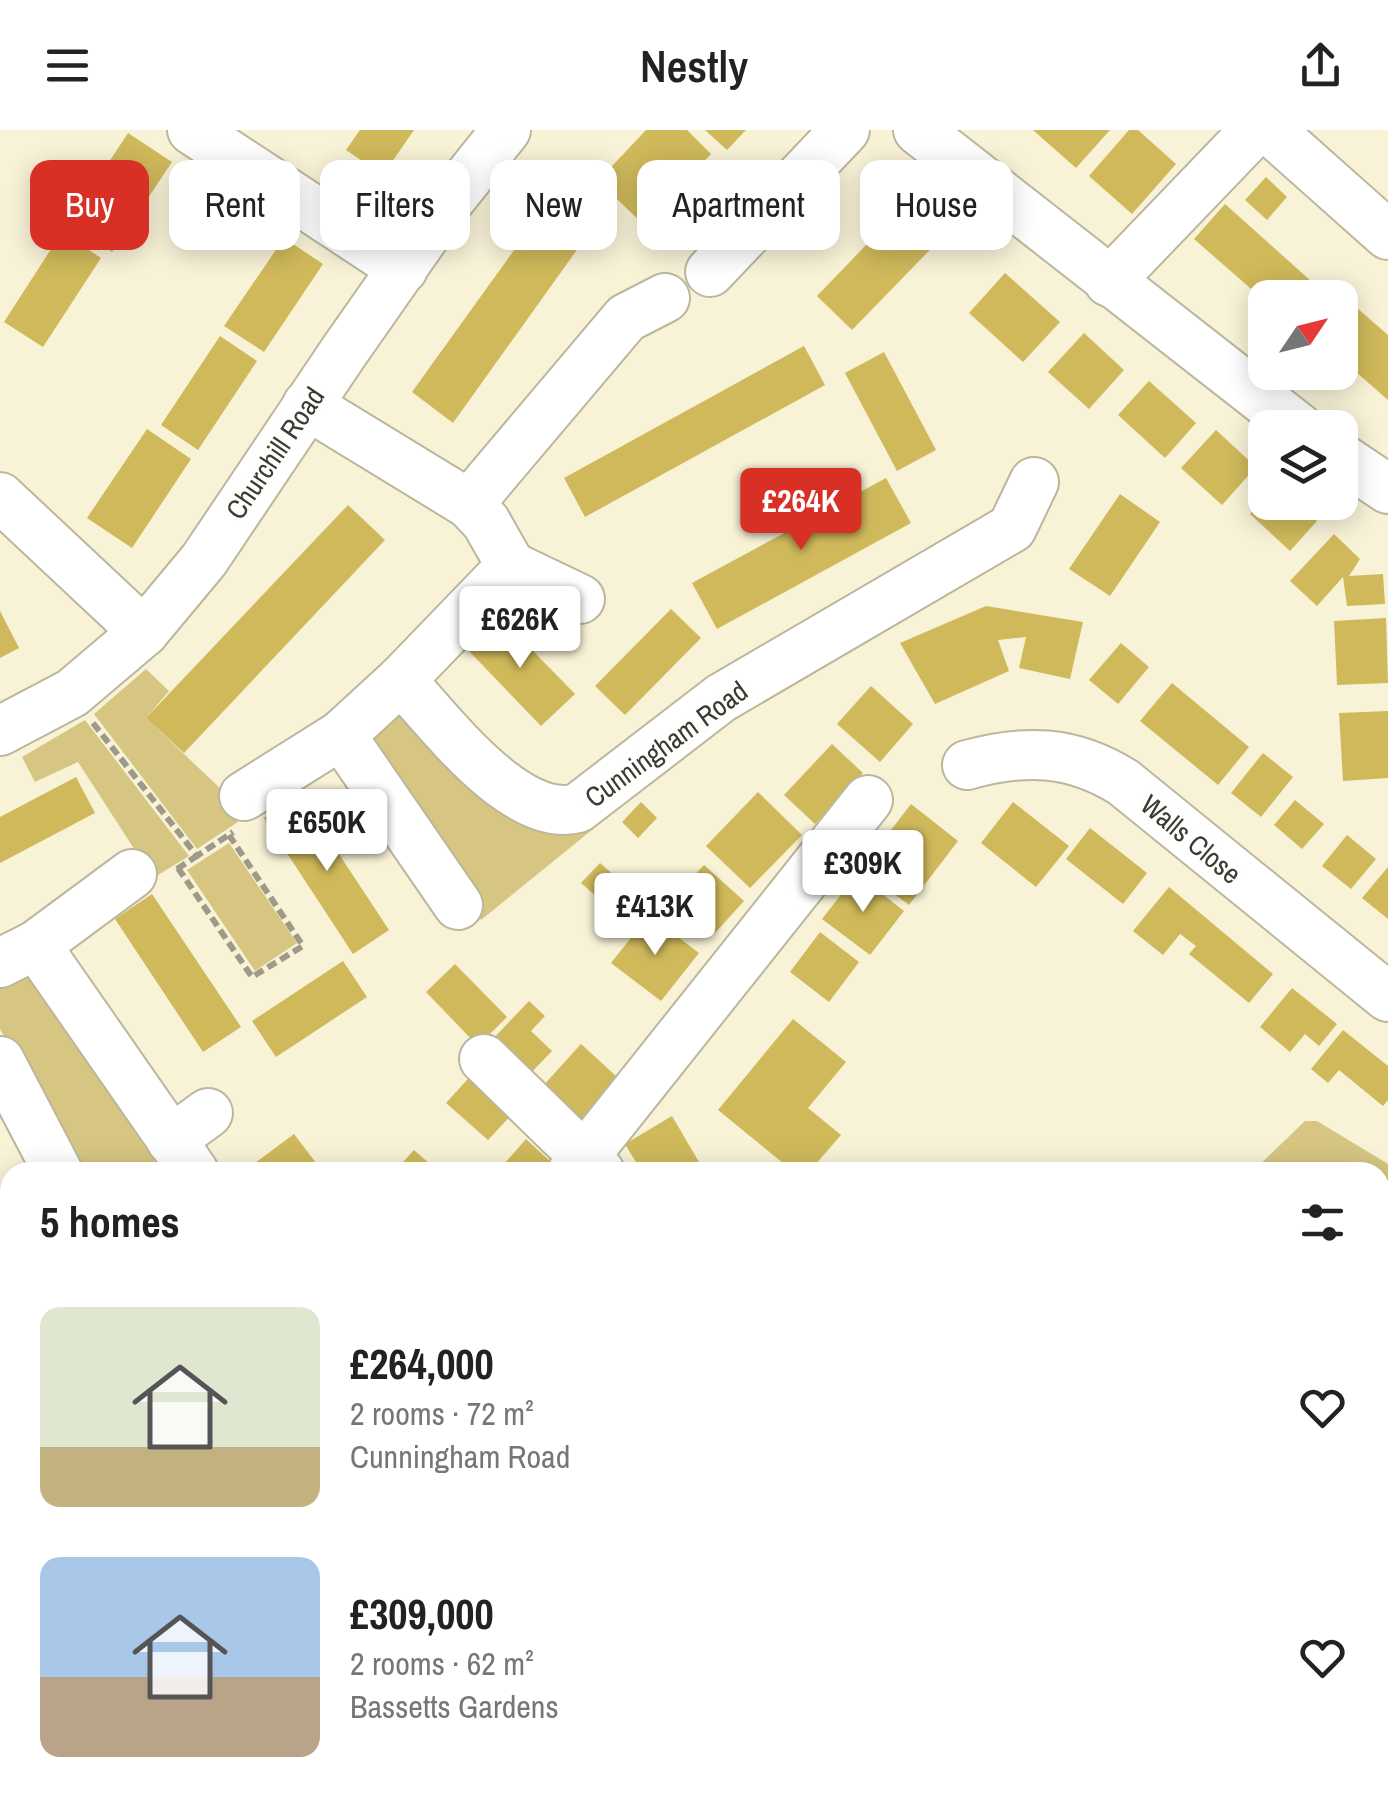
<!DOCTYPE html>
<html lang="en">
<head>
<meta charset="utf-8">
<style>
	body { margin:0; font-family:"Archivo Narrow",sans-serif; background:#f2f2f2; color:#222; height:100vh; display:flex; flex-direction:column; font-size:38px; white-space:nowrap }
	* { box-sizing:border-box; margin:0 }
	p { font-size:32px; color:#767676 }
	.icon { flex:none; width:55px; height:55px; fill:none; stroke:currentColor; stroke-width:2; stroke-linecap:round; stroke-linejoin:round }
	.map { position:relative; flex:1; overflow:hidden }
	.drawer { position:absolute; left:0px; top:1032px; width:1390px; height:642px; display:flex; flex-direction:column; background:#fff; border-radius:30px 30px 0 0; box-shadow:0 5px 25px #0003 }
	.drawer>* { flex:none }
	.top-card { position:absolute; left:30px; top:30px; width:1330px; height:90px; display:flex; gap:20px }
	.needle { width:65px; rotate:55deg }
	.controls { position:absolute; left:1248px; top:150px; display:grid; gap:20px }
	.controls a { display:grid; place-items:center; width:110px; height:110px; border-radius:20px; background:#fff; box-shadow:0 5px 25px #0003; font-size:50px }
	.price { position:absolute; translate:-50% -85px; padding:0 22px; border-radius:10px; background:#fff; color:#222; font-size:32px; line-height:65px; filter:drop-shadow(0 2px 5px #0008) }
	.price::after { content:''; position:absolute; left:50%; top:60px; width:30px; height:22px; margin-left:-15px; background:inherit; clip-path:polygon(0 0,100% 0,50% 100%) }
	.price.selected { background:#d93025; color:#fff }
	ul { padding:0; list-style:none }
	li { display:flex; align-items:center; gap:30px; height:250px; padding:0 40px }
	li span { display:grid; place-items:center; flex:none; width:280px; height:200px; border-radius:20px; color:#555 }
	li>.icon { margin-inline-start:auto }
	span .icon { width:120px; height:120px; fill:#fffc; stroke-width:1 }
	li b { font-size:42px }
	h2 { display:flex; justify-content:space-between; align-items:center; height:120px; padding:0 40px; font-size:42px }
	.tag { padding:0 35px; border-radius:20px; background:#fff; box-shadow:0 5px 25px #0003; font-size:35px; line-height:90px }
	.tag.selected { background:#d93025; color:#fff }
	header { display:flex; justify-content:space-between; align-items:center; height:130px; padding:0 40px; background:#fff; font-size:45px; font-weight:600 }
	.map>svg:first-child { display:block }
</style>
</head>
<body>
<header><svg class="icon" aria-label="menu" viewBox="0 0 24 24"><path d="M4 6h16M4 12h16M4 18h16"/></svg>Nestly<svg class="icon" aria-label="share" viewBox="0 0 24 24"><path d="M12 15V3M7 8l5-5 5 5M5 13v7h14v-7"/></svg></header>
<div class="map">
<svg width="1388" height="1673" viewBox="0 0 1388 1673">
	<rect width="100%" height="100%" fill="#f8f2d7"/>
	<g fill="#d6c682">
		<polygon points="146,539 169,561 146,588 222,660 218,664 238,692 197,719 94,584"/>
		<polygon points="391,579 602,685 608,687 481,790 369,606"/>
		<polygon points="85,590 189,726 153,748 78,632 35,652 22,627"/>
		<polygon points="229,713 297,813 255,841 187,740"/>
		<polygon points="24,835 184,1042 77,1042 0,899 0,846"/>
		<polygon points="1305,991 1317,991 1388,1034 1388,1130 1380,1125 1380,1042 1252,1042"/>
		<polygon points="596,1665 669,1665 682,1673 592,1673"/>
	</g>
	<g fill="#cfb95b">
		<polygon points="360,0 414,0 383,45 346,20"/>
		<polygon points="646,0 687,0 711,24 643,94 598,51"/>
		<polygon points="705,0 746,0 727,20"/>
		<polygon points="1033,0 1110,0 1076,38"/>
		<polygon points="1129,0 1138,0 1176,34 1132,84 1089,46"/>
		<polygon points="128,3 172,32 112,122 69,93"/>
		<polygon points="1266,47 1287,67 1267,90 1245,70"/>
		<polygon points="558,59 599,89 453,293 412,262"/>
		<polygon points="919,60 954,95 852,200 817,166"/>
		<polygon points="1225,74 1330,168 1265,168 1265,171 1194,109"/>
		<polygon points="62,102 101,128 43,217 4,192"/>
		<polygon points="284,108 323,134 264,222 224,196"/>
		<polygon points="1005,143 1060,192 1023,232 969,183"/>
		<polygon points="1349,171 1388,205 1388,270 1340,228 1340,180"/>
		<polygon points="1084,203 1124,240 1089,279 1048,242"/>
		<polygon points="220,206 257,231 198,320 161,295"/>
		<polygon points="804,216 825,255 585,387 564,348"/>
		<polygon points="884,222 936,320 897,341 845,243"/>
		<polygon points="1149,251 1196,293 1165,328 1118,285"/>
		<polygon points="147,299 191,329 132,418 87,388"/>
		<polygon points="1216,300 1256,337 1222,375 1181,338"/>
		<polygon points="886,348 911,393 717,499 692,453"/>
		<polygon points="1120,364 1160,392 1110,466 1069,439"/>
		<polygon points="1265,367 1265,372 1296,372 1317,391 1290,421 1250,384"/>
		<polygon points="348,375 385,410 184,623 146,588"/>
		<polygon points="1334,404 1360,429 1349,446 1383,444 1385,474 1347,476 1343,447 1317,476 1290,451"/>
		<polygon points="986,476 1083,492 1070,549 1019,538 1026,507 998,510 1009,541 935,574 900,513"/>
		<polygon points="671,479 701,508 625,585 595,556"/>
		<polygon points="0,481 19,518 0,528"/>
		<polygon points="499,486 575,564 541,596 466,518"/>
		<polygon points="1386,488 1388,553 1337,555 1334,491"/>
		<polygon points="1121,513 1149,537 1118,574 1089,550"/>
		<polygon points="1172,553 1249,617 1218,655 1140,591"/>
		<polygon points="871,556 913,594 880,632 837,594"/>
		<polygon points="1388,581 1388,648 1343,651 1339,583"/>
		<polygon points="832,614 863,643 815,694 784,665"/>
		<polygon points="1263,623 1293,647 1261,687 1231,663"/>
		<polygon points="76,647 95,683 0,733 0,687"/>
		<polygon points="758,662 802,705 750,758 706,716"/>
		<polygon points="300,665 389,800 353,824 264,688"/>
		<polygon points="1295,670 1324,694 1302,719 1274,695"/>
		<polygon points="641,672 657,688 638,708 622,692"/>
		<polygon points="1013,672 1069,716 1036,757 981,713"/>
		<polygon points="911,674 958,711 909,775 861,739"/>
		<polygon points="1090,698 1147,743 1123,774 1066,729"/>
		<polygon points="1347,705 1376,729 1351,759 1322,736"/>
		<polygon points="600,733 616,747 597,767 581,753"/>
		<polygon points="704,735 744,771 715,803 675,766"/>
		<polygon points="1388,737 1388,789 1362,768"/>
		<polygon points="857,744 904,781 870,825 822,789"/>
		<polygon points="1169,757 1273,844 1249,873 1189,824 1196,816 1180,804 1163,825 1133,801"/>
		<polygon points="152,764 241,897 203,922 115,789"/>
		<polygon points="649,785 699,823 661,871 611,833"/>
		<polygon points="820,802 859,832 829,872 790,842"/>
		<polygon points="343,831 367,867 276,927 252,891"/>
		<polygon points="455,834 507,887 478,916 426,862"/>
		<polygon points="1292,858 1337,894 1319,916 1305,904 1290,922 1260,897"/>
		<polygon points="529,871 545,886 531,901 552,921 525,949 488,914"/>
		<polygon points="793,889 846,932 808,978 841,1005 809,1042 794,1042 718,980"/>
		<polygon points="1343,900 1388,936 1388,970 1383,976 1339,940 1328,953 1311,939"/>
		<polygon points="581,914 627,956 581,994 541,958"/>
		<polygon points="476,940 518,978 488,1010 446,973"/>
		<polygon points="672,986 699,1032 681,1042 642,1042 625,1014"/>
		<polygon points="294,1004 323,1042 262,1042 255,1033"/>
		<polygon points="526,1009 554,1035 548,1042 497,1042"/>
		<polygon points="414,1020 439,1042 394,1042"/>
		<polygon points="1380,1125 1388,1130 1388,1165 1380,1161"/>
		<polygon points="0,1348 10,1356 10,1438 4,1445 0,1441"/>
		<polygon points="1380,1459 1388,1464 1388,1516 1380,1530"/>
		<polygon points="10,1620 10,1653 0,1647 0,1636"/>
		<polygon points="29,1665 107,1665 120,1673 42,1673"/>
		<polygon points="350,1665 388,1665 382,1673 361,1673"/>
		<polygon points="726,1665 760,1665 755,1673 721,1673"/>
		<polygon points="1075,1665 1107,1665 1102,1673 1087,1673"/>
		<polygon points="1247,1665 1289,1665 1284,1673 1261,1673"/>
	</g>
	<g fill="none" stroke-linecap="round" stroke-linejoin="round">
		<defs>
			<g id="minor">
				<polyline points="192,0 403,139"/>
				<polyline points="918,0 1299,298"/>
				<polyline points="1270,0 1388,105"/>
				<polyline points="710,142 845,0"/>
				<polyline points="1109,152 1255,0"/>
				<path d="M 307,275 L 469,374 L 486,392 L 511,436 L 401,550 C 440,592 516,695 578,678 L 721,568 L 1012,398 L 1034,352"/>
				<polyline points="1340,327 1388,359"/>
				<polyline points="0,367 144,502"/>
				<polyline points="469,374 626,188 665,168"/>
				<polyline points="511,436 580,469"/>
				<polyline points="0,601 72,563 144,502 204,430 343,223 450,70 506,0"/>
				<polyline points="341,605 458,775"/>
				<path d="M 967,635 C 1025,619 1071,620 1123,652 L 1388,867"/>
				<polyline points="244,666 341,605 401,550"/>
				<polyline points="36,815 194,1042"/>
				<polyline points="0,833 36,815 132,744"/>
				<polyline points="484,929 600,1042"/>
				<polyline points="0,931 58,1042"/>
				<polyline points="171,1010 208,983"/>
				<polyline points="572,1042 868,670"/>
				<polyline points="0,1508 10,1494"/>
				<polyline points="0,1569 10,1576"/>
				<polyline points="1380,1631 1388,1618"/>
				<polyline points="175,1665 192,1673"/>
				<polyline points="899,1665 912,1673"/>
				<polyline points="1151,1673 1155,1665"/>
				<polyline points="1356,1673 1360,1665"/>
			</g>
		</defs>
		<use href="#minor" stroke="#bcb69d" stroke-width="52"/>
		<g stroke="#9e9a87" stroke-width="6" stroke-dasharray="10 5" stroke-linecap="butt">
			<polyline points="93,593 197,726 233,702"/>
			<polyline points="178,738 252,847 303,816 229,705"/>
			<polyline points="177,739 197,726"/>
			<polyline points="1380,1215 1388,1200"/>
			<polyline points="1380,1231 1388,1236"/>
			<polyline points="788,1673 793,1665"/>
		</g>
		<use href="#minor" stroke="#fff" stroke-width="48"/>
	</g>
	<g text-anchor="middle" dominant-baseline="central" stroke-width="10" stroke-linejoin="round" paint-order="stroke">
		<g font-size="28" fill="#3d3b30" stroke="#fefefe">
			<text transform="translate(275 323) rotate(-56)">Churchill Road</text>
			<text transform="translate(666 614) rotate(-36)">Cunningham Road</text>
			<text transform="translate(1191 709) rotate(40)">Walls Close</text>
		</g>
	</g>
</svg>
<div class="controls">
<a><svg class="needle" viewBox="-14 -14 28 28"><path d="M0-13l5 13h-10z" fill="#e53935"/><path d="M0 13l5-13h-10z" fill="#767676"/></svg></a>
<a><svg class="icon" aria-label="layers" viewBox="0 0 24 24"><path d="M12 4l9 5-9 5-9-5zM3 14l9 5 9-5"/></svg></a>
</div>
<b class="price selected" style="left:801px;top:423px">£264K</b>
<b class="price" style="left:520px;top:541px">£626K</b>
<b class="price" style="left:327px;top:744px">£650K</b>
<b class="price" style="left:863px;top:785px">£309K</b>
<b class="price" style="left:655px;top:828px">£413K</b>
<div class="top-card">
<a class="tag selected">Buy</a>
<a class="tag">Rent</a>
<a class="tag">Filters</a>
<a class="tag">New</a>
<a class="tag">Apartment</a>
<a class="tag">House</a>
</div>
<section class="drawer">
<h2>5 homes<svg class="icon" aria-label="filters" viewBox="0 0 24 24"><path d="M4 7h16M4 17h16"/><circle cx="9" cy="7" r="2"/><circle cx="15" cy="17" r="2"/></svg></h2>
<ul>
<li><span style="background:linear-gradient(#dfe7d0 70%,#c2b280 0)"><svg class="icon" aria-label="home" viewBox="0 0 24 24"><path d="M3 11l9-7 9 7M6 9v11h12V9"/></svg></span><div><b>£264,000</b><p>2 rooms · 72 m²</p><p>Cunningham Road</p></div><svg class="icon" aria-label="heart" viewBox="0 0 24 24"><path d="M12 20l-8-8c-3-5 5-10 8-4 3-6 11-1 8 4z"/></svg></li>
<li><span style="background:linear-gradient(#a9c7e8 60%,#b9a48a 0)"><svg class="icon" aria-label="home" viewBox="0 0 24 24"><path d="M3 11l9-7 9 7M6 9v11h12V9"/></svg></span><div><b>£309,000</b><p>2 rooms · 62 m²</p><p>Bassetts Gardens</p></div><svg class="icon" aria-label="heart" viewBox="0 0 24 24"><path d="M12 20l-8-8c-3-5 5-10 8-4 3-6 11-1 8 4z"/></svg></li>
</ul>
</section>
</div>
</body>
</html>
